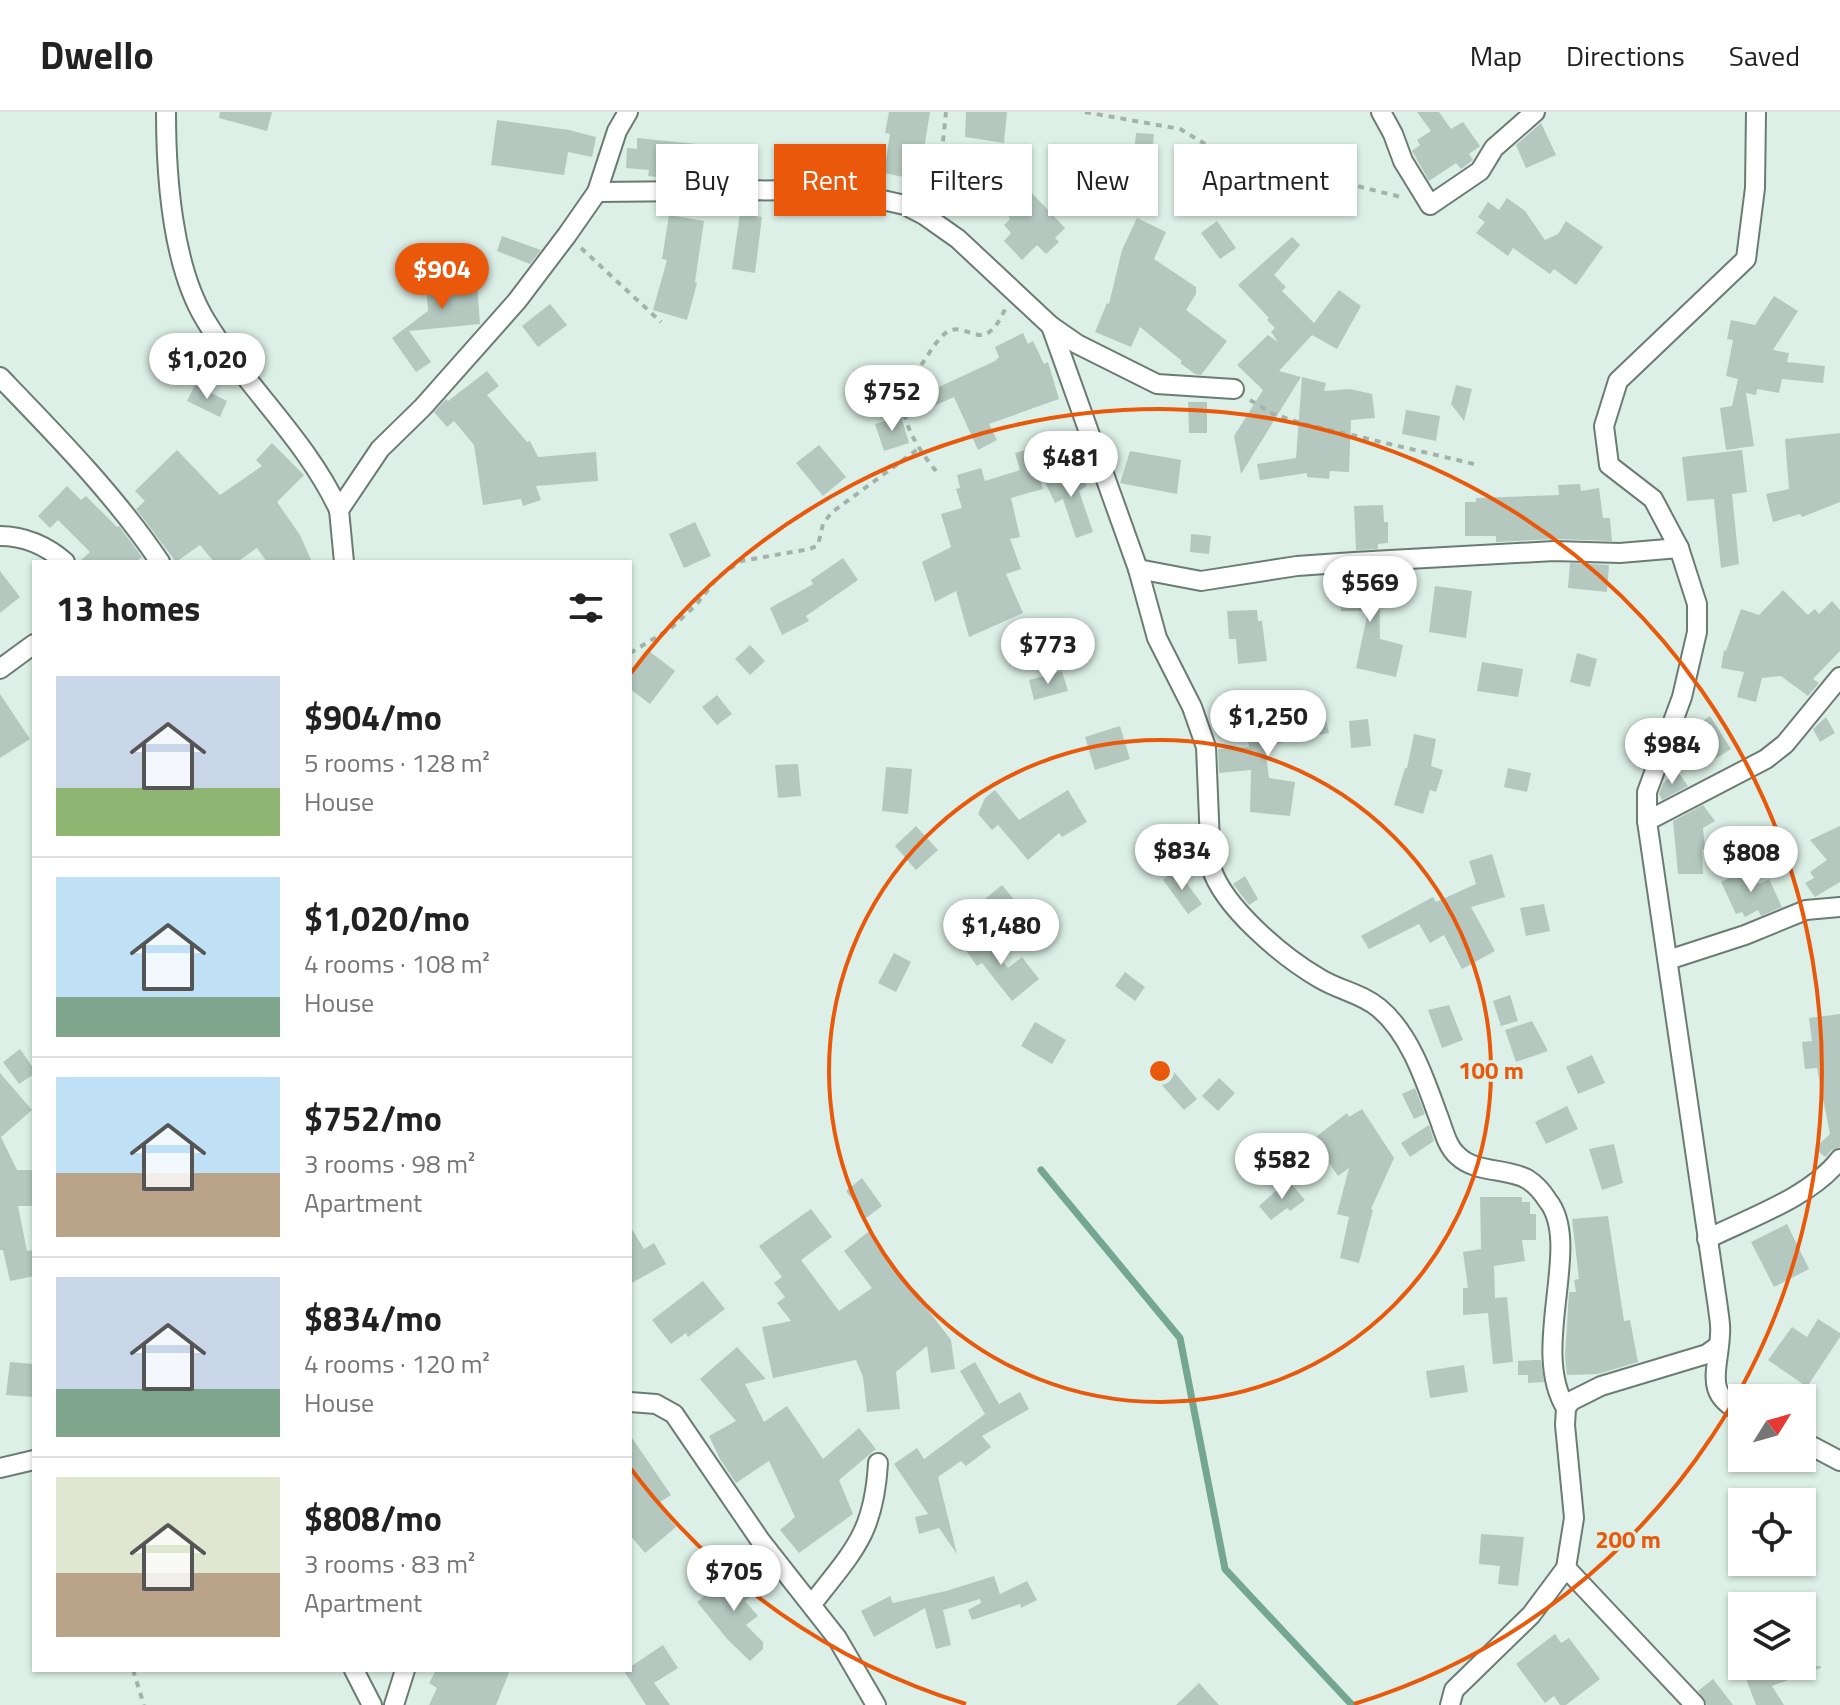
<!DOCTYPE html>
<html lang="en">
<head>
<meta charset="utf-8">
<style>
	body { margin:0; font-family:"Titillium Web",sans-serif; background:#f2f2f2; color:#222; height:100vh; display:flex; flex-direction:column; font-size:30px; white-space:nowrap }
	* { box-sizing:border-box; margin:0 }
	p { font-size:26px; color:#767676 }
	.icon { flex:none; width:44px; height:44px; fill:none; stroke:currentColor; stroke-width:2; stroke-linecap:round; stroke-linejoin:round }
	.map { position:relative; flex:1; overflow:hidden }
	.sheet { position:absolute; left:32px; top:448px; width:600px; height:1112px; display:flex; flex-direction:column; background:#fff; border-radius:0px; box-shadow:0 2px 6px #0004 }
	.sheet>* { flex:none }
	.banner { position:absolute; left:656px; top:32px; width:760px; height:72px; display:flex; gap:16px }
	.needle { width:52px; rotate:53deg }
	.tools { position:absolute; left:1728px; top:1272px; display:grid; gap:16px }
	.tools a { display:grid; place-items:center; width:88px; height:88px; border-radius:0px; background:#fff; box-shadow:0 2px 6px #0004; font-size:40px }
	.price { position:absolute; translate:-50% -68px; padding:0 18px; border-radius:28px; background:#fff; color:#222; font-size:26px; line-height:52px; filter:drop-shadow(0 2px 4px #0008) }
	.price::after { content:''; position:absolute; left:50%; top:48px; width:24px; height:18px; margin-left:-12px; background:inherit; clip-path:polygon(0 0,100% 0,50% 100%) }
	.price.on { background:#ea580c; color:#fff }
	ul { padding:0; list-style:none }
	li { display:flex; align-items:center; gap:24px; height:200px; padding:0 24px }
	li+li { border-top:2px solid #e0e0e0 }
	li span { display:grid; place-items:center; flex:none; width:224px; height:160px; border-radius:0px; color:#555 }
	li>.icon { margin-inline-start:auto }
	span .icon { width:96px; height:96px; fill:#fffc; stroke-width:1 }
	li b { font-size:34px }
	h2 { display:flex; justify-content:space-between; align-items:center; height:96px; padding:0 24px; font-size:34px }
	.chip { padding:0 28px; border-radius:0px; background:#fff; box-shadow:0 2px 6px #0004; font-size:28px; line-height:72px }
	.chip.on { background:#ea580c; color:#fff }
	header { display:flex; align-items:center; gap:48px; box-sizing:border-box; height:112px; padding:0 40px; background:#fff; border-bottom:2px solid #e0e0e0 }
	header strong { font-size:38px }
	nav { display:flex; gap:44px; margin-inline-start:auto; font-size:28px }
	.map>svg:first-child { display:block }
</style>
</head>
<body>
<header>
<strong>Dwello</strong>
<nav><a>Map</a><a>Directions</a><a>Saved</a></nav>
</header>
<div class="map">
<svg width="1840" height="1593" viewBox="0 0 1840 1593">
	<rect width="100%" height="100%" fill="#dcf0e7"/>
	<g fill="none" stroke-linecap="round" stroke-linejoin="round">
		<polyline stroke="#74a691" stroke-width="7" points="1041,1058 1180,1226 1225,1457 1352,1593"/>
	</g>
	<g fill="#b4c8bf">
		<polygon points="220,0 272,0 267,19 219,6"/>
		<polygon points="889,0 930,0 924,37 927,37 923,69 884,61 890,22 885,21"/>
		<polygon points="966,0 1007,0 1004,31 965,25"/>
		<polygon points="1417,0 1439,0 1451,17 1463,10 1480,34 1469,42 1473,48 1461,57 1456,51 1429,69 1412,39 1420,33 1417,28 1431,19"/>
		<polygon points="497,8 569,18 596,25 592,45 568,40 564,63 491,53"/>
		<polygon points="1541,11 1556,43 1526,56 1516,33"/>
		<polygon points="1136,21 1154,22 1150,63 1132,61"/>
		<polygon points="637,26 756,38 753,66 666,60 665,66 648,64 649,58 626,56 627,36 637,37"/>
		<polygon points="1030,79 1065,116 1055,126 1059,130 1046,142 1037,133 1022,148 1004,129 1011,121 1004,113 1010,107 1006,100"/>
		<polygon points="1507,86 1525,99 1545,128 1558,122 1566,109 1603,135 1576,173 1554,157 1550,162 1513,136 1508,144 1476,121 1485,110 1478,105 1488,90 1499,98"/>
		<polygon points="740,101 762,105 755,161 732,157"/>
		<polygon points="669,103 704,109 695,170 697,171 687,208 653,198 667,148 662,147"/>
		<polygon points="1137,106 1166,120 1154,147 1196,175 1196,182 1186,198 1227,229 1201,263 1195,262 1180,251 1182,249 1140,215 1131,235 1095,220 1107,191 1109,192 1122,138"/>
		<polygon points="1217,109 1236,136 1220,147 1201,121"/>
		<polygon points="502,124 541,138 530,152 497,139"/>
		<polygon points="1292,125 1300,133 1274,163 1286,175 1282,179 1314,211 1339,178 1361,194 1337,237 1312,223 1279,259 1301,265 1241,362 1234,324 1263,278 1237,253 1268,223 1278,230 1271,220 1275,216 1267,208 1269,206 1238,173"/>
		<polygon points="476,158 480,212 409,219 431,250 416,260 392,226 428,199 425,162"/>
		<polygon points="1774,184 1798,199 1773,238 1789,241 1787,250 1825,254 1823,271 1782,267 1779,281 1757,277 1756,283 1746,281 1754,334 1726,338 1720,296 1732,294 1738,267 1726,264 1733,228 1727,227 1731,208 1755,213"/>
		<polygon points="550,192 567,213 538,235 522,214"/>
		<polygon points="1023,221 1028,232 1033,229 1044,252 1048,250 1059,287 989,312 997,328 978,338 954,285 923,299 917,285 995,249 999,245 995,235"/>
		<polygon points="487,259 499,274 487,283 527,330 530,329 538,345 596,340 598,369 536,374 541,388 523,394 521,387 483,393 474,333 454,309 447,315 434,300 446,287 448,289"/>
		<polygon points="1302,265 1326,271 1324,279 1350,277 1372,282 1375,306 1351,308 1349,360 1330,359 1329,367 1307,365 1307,361 1260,368 1257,352 1296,346"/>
		<polygon points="195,273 227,289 220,305 187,289"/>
		<polygon points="1456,273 1472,277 1464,309 1451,292"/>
		<polygon points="1188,290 1207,290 1207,321 1189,321"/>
		<polygon points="1406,298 1440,304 1436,329 1402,322"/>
		<polygon points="901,304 909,331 884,339 875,312"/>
		<polygon points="1840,321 1840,390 1802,405 1800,402 1773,410 1766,382 1789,377 1785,327"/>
		<polygon points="272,331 304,363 277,390 300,423 312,450 267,450 257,436 237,450 214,450 200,433 176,450 136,397 145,389 135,379 177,338 220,383 262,354 256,348"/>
		<polygon points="819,333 846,365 823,384 796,351"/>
		<polygon points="1031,336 1043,377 1011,386 1020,425 1010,427 1021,457 1006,462 1023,501 969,525 956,479 935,490 922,450 951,435 941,402 962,396 956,377 960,376 957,363 981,356 985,369 1020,358 1015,341"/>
		<polygon points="1742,338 1747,380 1732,382 1739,452 1721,456 1714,387 1687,389 1682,345"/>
		<polygon points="1130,339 1181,348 1177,382 1120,371"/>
		<polygon points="1058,358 1062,366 1079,358 1087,374 1079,379 1093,420 1076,426 1063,387 1055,391 1043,366"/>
		<polygon points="1580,372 1581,379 1599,376 1603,406 1610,406 1612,429 1554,427 1496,430 1496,424 1465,424 1465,390 1476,390 1476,386 1559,383 1558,373"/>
		<polygon points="67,374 81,388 86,384 117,415 119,414 142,445 136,450 79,450 90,440 58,408 50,416 38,404"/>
		<polygon points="1383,393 1384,410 1388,410 1388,431 1378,432 1378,437 1356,438 1354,394"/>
		<polygon points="695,410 711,444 684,456 669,422"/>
		<polygon points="1191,422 1211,424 1209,442 1190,440"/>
		<polygon points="843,446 858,468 806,504 809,509 782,523 770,496 813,472 811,468"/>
		<polygon points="1570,451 1609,453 1607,480 1568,476"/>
		<polygon points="0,459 20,485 0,501"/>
		<polygon points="1379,461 1380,527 1403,533 1396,565 1356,556 1368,499 1341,499 1340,463"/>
		<polygon points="1435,474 1472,479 1466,526 1429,520"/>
		<polygon points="1783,478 1808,503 1815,497 1819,502 1832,489 1840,498 1840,539 1813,567 1819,571 1808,584 1781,564 1762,566 1756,590 1737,585 1744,560 1721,556 1724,538 1726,539 1741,497 1759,503"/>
		<polygon points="1257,498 1258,509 1262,509 1267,549 1238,552 1236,527 1229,527 1227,499"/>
		<polygon points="750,533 765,549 750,563 735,547"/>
		<polygon points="649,539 675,559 650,592 630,577 630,563"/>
		<polygon points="1577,541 1597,547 1590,575 1570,570"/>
		<polygon points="1482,550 1523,557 1518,585 1477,579"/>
		<polygon points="1062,559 1068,579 1034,588 1029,568"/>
		<polygon points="0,582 30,627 0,646"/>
		<polygon points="717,583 732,602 717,613 702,595"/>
		<polygon points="1279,595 1281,613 1325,604 1329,621 1265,634 1269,666 1295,670 1290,704 1250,700 1251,658 1219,661 1218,637 1249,635 1245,599"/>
		<polygon points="1710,604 1731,637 1702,655 1682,623"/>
		<polygon points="1826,605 1835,621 1820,630 1813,617"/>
		<polygon points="1368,607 1371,634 1351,636 1349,609"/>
		<polygon points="1120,614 1130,647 1095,658 1085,625"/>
		<polygon points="1414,622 1436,627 1431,654 1443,658 1436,680 1430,678 1423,702 1394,693 1405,656 1407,656"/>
		<polygon points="798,652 801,684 778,686 775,653"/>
		<polygon points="886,655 912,657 908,702 882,699"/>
		<polygon points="1508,656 1531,661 1527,680 1504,675"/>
		<polygon points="1678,660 1688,674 1662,688 1659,682 1663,671"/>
		<polygon points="995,678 1019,708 1068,678 1087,710 1062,725 1059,721 1028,748 998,713 992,718 978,702 985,686"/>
		<polygon points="1703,693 1715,709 1703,716 1705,737 1702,737 1703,762 1678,762 1673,709"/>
		<polygon points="916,714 938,738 916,758 895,734"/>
		<polygon points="1840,714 1840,770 1815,785 1805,771 1814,766 1810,760 1827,748 1810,728"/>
		<polygon points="1492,742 1505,785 1471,795 1495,839 1462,857 1444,823 1430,831 1419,812 1369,837 1361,824 1433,785 1436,790 1476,772 1469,749"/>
		<polygon points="1751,755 1759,772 1769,767 1782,795 1761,804 1758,798 1745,805 1742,800 1736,802 1721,770"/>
		<polygon points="1176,757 1202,792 1188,802 1163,768"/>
		<polygon points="1245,764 1258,787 1249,793 1233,772"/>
		<polygon points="1002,773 1026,802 1011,812 975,795"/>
		<polygon points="1544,792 1550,819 1526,824 1520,796"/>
		<polygon points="979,820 1008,856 1022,845 1039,867 1012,889 982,851 977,854 962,833"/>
		<polygon points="894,841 911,850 896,880 878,871"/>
		<polygon points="1125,860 1145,875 1135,889 1115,874"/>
		<polygon points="1510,883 1518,909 1501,914 1493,889"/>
		<polygon points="1449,893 1463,928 1442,936 1428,898"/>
		<polygon points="1840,902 1840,1035 1832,1038 1825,1045 1815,1036 1830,1022 1817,956 1805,957 1802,930 1812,929 1809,906"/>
		<polygon points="1532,909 1548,939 1516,950 1505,918"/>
		<polygon points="1035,910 1066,928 1052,952 1021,934"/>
		<polygon points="20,937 34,957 34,962 19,972 3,950"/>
		<polygon points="1592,943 1605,971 1578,982 1566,955"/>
		<polygon points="1174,960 1197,987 1184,998 1161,972"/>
		<polygon points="0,961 32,998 1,1025 17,1058 34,1058 34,1094 18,1094 27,1139 34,1138 34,1164 10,1169 3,1138 0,1138"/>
		<polygon points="1219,966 1235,981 1218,999 1202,984"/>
		<polygon points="1415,976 1425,1002 1414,1007 1402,982"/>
		<polygon points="1567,994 1578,1017 1546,1032 1535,1010"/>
		<polygon points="1362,997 1394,1046 1371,1097 1373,1098 1359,1151 1340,1146 1349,1105 1337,1102 1349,1056 1338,1064 1313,1027 1347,1001 1349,1005"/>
		<polygon points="1429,1013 1434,1029 1410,1045 1401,1031"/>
		<polygon points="1614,1032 1623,1071 1602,1078 1589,1037"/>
		<polygon points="862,1066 882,1094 866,1106 846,1079"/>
		<polygon points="1288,1068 1305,1088 1290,1099 1287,1096 1271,1108 1259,1094"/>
		<polygon points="1480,1085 1522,1085 1522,1090 1530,1090 1530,1102 1536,1102 1536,1128 1522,1128 1525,1149 1494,1154 1495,1186 1507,1185 1513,1250 1493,1252 1488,1201 1463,1203 1463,1176 1468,1176 1463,1140 1481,1137"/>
		<polygon points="811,1097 832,1125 801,1148 839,1199 872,1176 844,1139 868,1120 951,1228 955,1257 931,1261 927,1234 896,1260 900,1297 867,1300 863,1265 856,1248 773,1266 762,1215 791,1209 777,1191 785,1185 774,1171 782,1165 759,1134"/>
		<polygon points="1608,1104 1624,1209 1630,1208 1638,1250 1598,1262 1567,1263 1565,1244 1569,1180 1576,1180 1574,1168 1579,1167 1572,1107"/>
		<polygon points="1787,1112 1809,1157 1774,1175 1751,1130"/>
		<polygon points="630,1114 644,1137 654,1131 666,1152 630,1172"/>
		<polygon points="703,1169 725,1197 688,1225 686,1221 671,1232 652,1208"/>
		<polygon points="1818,1207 1840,1221 1840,1225 1807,1275 1768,1248 1792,1215 1807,1225"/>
		<polygon points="737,1235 766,1267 745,1272 764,1310 787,1294 823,1347 859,1316 876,1337 839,1368 853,1402 799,1441 780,1418 795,1405 769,1349 736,1371 720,1347 709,1324 736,1309 700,1267"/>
		<polygon points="1534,1248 1541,1248 1544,1270 1528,1271 1528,1263 1518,1263 1518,1249"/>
		<polygon points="10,1250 34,1252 34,1285 6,1283"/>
		<polygon points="975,1250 999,1292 1020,1280 1029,1297 982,1324 991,1335 966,1354 961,1349 938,1365 957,1442 939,1416 919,1422 915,1405 928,1402 894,1352 917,1336 924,1347 985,1302 960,1259"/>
		<polygon points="1464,1253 1468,1280 1430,1286 1426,1259"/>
		<polygon points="630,1323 671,1383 657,1392 676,1415 645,1441 630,1423"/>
		<polygon points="1481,1422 1524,1425 1518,1474 1498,1472 1500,1454 1479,1452"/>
		<polygon points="739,1456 758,1479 745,1489 758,1504 746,1513 763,1530 763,1537 750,1549 728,1528 697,1490"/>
		<polygon points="994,1464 1000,1482 1027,1469 1037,1488 1021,1496 1020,1492 972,1508 968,1498 981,1491 980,1487 943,1498 951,1533 936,1537 925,1496 874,1525 861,1499 890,1484 893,1491 946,1479"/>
		<polygon points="1555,1522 1561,1531 1569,1526 1600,1567 1566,1593 1560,1593 1554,1584 1545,1591 1516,1552"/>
		<polygon points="663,1533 678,1556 654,1571 670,1593 646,1593 624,1559 630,1558 630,1555"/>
		<polygon points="1741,1554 1821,1554 1821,1556 1772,1574 1784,1593 1756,1593"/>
		<polygon points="436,1558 510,1558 496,1593 429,1593 437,1576 429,1571"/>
		<polygon points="1713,1567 1733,1593 1707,1593 1698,1579"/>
		<polygon points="1199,1571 1219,1593 1176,1593"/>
	</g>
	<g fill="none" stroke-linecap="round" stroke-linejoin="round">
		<defs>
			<g id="minor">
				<path d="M 166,0 C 166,62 172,154 206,209 C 246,275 306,327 339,398"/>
				<polyline points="1381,0 1393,22 1403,49 1430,93 1480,59 1494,36 1535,0"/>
				<polyline points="597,80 801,78 878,87 905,93 924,103 958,127 1051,214 1077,232 1157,272 1234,277"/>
				<path d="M 1051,214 L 1138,457 L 1157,526 L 1192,595 L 1206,635 L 1211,755 C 1223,795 1283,845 1319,866 C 1338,878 1361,881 1379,896 C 1409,921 1424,965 1437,1001 C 1443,1015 1446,1034 1458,1044 C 1475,1061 1507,1056 1527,1067 C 1535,1072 1543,1081 1548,1089 C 1583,1133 1529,1237 1566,1296"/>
				<path d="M 0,265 C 56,323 115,383 160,450"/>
				<path d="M 0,424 C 24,424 47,434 65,450"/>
				<polyline points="344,450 339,398 380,337 423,295 517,189 567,123 597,80 617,19 628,0"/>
				<polyline points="1138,457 1201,469 1297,454 1354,450 1554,439 1620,441 1679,436"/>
				<polyline points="0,557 34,532"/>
				<polyline points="1647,709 1766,647 1785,632 1840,565"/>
				<polyline points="1668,848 1745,823 1806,798 1840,795"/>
				<path d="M 1707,1127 C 1749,1106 1811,1085 1840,1047"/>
				<polyline points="630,1290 656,1292 674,1302 760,1428 837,1526 876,1593"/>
				<path d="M 1742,1300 C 1702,1282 1719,1257 1720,1222 C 1721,1214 1719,1205 1718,1196 L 1647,709 L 1647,680 L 1682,585 L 1697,520 L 1697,492 L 1679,436 L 1653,387 L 1609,353 L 1604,314 L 1618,269 L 1746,147 L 1755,76 L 1756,0"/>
				<polyline points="1802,1329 1840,1349"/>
				<polyline points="0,1356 34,1348"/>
				<polyline points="1566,1456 1695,1593"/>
				<path d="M 812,1492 C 853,1439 874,1422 878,1351"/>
				<polyline points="354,1558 372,1593"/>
				<polyline points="394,1593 405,1558"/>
				<polyline points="1450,1593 1454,1578 1531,1503 1566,1456 1574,1406 1565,1313 1566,1296 1571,1289 1601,1274 1707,1242 1718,1234"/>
			</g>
		</defs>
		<use href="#minor" stroke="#6a7c74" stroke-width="22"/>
		<g stroke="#a3b3ac" stroke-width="4" stroke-dasharray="6 6" stroke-linecap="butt">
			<polyline points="1085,0 1180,17 1252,60 1313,63 1401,85"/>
			<polyline points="937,89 946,0"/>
			<polyline points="581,136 661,210"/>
			<polyline points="1250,288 1273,302 1301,311 1474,352"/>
			<path d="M 936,359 C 919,338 895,304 906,275 C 910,266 918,257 924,249 C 930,240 938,226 947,220 C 968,207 983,248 1006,195"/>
			<polyline points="630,541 670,517 696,493 718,465 741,449 810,437 818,433 823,412 831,401 918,337"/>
			<polyline points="133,1558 144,1593"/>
		</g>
		<use href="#minor" stroke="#fff" stroke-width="18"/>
	</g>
	<g fill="none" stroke="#e8590c" stroke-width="4">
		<circle cx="1160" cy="959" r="331"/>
		<path d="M966 1592A662 662 0 0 1 631 1357M631 561A662 662 0 1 1 1354 1592"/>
	</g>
	<circle cx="1160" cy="959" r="12" fill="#e8590c" stroke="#dcf0e7" stroke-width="4"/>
	<g font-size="24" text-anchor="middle" font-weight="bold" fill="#e8590c" stroke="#dcf0e7" stroke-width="6" stroke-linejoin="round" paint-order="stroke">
		<text x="1491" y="967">100 m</text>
		<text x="1628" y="1436">200 m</text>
	</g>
</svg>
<div class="tools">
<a><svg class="needle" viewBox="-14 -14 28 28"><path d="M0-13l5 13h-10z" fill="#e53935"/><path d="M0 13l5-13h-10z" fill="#767676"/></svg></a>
<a><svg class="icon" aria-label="locate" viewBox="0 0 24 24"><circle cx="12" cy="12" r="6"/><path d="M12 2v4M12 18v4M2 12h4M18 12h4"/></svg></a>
<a><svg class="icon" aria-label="layers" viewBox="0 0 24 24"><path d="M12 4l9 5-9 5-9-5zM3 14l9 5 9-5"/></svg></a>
</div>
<b class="price on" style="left:442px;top:199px">$904</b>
<b class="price" style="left:207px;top:289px">$1,020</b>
<b class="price" style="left:892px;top:321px">$752</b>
<b class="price" style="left:1071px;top:387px">$481</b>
<b class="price" style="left:1370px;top:512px">$569</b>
<b class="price" style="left:1048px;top:574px">$773</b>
<b class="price" style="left:1268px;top:646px">$1,250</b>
<b class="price" style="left:1672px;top:674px">$984</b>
<b class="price" style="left:1182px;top:780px">$834</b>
<b class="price" style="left:1751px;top:782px">$808</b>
<b class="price" style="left:1001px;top:855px">$1,480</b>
<b class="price" style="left:1282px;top:1089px">$582</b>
<b class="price" style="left:734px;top:1501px">$705</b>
<div class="banner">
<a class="chip">Buy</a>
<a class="chip on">Rent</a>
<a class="chip">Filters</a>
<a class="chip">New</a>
<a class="chip">Apartment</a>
</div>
<section class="sheet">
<h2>13 homes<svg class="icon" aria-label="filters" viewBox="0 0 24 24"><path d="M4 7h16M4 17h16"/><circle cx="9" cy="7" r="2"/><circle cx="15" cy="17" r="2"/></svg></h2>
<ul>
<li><span style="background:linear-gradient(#c9d6e8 70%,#8fb573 0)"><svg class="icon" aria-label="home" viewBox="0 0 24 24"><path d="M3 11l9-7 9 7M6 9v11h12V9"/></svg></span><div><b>$904/mo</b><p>5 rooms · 128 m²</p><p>House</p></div></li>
<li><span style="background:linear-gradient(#bfe0f5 75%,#7fa58c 0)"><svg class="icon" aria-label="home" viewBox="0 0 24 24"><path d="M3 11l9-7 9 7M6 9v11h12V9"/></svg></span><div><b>$1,020/mo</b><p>4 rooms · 108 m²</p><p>House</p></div></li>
<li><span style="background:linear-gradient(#bfe0f5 60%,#b9a48a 0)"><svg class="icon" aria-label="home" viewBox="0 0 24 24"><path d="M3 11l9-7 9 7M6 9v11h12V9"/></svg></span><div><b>$752/mo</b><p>3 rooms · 98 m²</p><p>Apartment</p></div></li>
<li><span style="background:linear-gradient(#c9d6e8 70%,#7fa58c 0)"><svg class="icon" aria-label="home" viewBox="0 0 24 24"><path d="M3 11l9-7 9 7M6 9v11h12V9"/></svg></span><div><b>$834/mo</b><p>4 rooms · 120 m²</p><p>House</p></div></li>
<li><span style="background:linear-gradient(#dfe7d0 60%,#b9a48a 0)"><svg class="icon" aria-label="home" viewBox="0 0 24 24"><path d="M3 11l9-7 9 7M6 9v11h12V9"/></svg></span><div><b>$808/mo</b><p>3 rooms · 83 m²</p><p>Apartment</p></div></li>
</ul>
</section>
</div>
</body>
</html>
